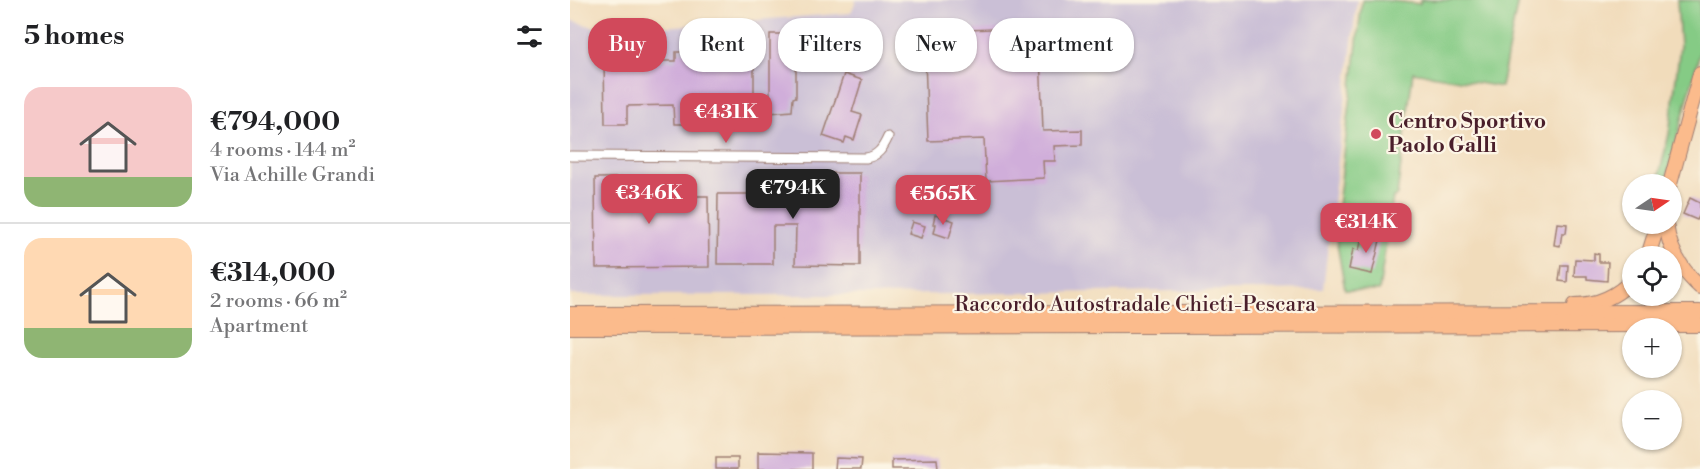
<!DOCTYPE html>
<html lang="en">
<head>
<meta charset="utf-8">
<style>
	body { margin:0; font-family:"Libre Bodoni",serif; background:#f6f6f6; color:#202124; height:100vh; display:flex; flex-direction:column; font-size:22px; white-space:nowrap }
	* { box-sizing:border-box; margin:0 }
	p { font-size:20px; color:#757577 }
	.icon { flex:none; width:33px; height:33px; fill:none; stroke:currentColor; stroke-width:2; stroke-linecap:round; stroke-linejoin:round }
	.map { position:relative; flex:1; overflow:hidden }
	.panel { display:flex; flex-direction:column; background:#fff; width:570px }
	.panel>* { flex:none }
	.guide { position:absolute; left:18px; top:18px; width:570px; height:54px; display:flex; gap:12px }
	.needle { width:39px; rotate:77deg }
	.controls { position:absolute; left:1052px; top:174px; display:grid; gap:12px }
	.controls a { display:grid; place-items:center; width:60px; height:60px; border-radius:50%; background:#fff; box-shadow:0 2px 4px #0004; font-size:30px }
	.price { position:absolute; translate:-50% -51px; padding:0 14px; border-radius:12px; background:#d1495b; color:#fff; font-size:20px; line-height:39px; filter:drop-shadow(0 2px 3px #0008) }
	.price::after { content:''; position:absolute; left:50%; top:36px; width:18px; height:14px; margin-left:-9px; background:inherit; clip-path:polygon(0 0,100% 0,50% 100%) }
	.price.selected { background:#222; color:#fff }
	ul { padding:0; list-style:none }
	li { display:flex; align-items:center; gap:18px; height:150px; padding:0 24px }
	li+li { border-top:2px solid #e0e0e0 }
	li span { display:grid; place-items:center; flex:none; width:168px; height:120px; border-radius:18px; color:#555 }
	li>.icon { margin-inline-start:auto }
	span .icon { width:72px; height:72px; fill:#fffc; stroke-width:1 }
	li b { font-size:26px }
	h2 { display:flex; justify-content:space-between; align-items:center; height:72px; padding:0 24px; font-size:26px }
	.pill { padding:0 21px; border-radius:24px; background:#fff; box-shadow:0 2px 4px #0004; font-size:21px; line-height:54px }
	.pill.selected { background:#d1495b; color:#fff }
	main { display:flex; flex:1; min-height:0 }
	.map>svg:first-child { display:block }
</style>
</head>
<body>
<main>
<section class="panel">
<h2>5 homes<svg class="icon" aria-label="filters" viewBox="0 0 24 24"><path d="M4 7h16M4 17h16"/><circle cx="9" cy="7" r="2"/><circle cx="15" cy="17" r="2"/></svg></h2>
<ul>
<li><span style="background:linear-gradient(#f6c9c9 75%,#8fb573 0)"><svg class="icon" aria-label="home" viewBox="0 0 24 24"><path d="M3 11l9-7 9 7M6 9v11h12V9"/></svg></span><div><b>€794,000</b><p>4 rooms · 144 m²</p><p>Via Achille Grandi</p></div></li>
<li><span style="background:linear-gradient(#ffd9b3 75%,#8fb573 0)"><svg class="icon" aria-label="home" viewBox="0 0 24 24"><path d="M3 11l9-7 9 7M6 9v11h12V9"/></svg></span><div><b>€314,000</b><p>2 rooms · 66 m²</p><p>Apartment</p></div></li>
</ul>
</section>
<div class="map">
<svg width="1130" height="469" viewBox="0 0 1130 469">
	<rect width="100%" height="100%" fill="#fcf5e5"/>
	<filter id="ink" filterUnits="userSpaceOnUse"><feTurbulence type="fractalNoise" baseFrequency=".0167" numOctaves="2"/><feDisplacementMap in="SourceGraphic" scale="12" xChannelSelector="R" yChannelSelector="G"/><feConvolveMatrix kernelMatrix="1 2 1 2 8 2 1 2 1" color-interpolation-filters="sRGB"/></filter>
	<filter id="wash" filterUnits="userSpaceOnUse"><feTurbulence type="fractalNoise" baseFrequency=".008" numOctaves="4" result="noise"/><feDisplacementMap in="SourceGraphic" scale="24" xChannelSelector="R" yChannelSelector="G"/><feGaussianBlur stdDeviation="1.35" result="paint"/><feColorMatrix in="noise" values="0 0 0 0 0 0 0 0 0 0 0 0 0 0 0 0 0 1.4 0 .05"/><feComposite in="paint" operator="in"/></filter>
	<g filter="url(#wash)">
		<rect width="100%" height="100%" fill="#f1dcbb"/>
		<polygon fill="#cabfd6" points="286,0 787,0 753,289 298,295 0,295 0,20 37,31 281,13"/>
		<g fill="#85cb85" stroke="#687558" stroke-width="1.5">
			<polygon points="792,0 813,0 850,4 850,0 948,0 931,87 843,72 827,195 823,197 809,291 775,290 765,232"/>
			<polygon points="1107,0 1130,0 1130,52 1095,184 1087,184 1099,134 1110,46"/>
		</g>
		<g id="blocks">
			<g fill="#d0aeda">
				<polygon points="469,27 473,131 512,130 512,145 484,146 485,161 473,161 474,178 416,181 414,139 358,141 354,32"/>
				<polygon points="200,34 226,34 226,97 223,98 222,111 200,113"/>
				<polygon points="106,52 163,52 163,59 184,59 184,103 166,103 166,124 104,124 103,105 57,106 57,124 35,124 34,60 42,60 42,54 78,54 78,61 106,61"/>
				<polygon points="274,74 292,80 282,112 292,115 284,140 276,137 274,143 253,136"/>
				<polygon points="225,173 290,173 290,266 225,265 226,226 203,226 203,264 147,264 148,194 179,194 179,179 225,180"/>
				<polygon points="107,177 108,196 138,196 139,267 26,268 25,178"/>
				<polygon points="1120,198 1130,203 1130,214 1127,220 1113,214"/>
				<polygon points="365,215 384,221 379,238 364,233 366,224 363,224"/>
				<polygon points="342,222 355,226 351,238 338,234"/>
				<polygon points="987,223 997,224 996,233 992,233 990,246 984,245"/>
				<polygon points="794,231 811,236 802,274 779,269 783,249 789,250"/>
				<polygon points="1024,253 1029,254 1029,262 1038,262 1037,281 1017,279 1017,276 1004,276 1005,259 1024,260"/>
				<polygon points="991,265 998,265 997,282 989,281"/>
				<polygon points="188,452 242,453 242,469 188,469"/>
				<rect x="146" y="458" width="22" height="11"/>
				<polygon points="266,458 292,459 291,469 265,469"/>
				<polygon points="367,459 368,469 322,469 322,460"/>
			</g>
		</g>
	</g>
	<g filter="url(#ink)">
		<use href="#blocks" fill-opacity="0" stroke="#9e7e73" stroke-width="1.5"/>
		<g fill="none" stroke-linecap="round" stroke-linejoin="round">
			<defs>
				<path id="minor" d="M 0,156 L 296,158 C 308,156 313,148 318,137"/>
				<g id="highway">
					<polyline points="1100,184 1130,74"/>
					<path d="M 1096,224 C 1099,249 1111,270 1130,287"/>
					<polyline points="1078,256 1088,224"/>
					<path d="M 1005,305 C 1028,305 1047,296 1062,280"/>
					<polyline points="0,314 1130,312"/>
					<polyline points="0,327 1130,325"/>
				</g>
			</defs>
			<use href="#minor" stroke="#9e7e73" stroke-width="11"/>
			<use href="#highway" stroke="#9e7e73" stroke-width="16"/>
			<use href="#minor" stroke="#fff" stroke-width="9"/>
			<use href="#highway" stroke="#fbbb8c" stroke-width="14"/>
		</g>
	</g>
	<circle fill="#d1495b" stroke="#fcf5e5" stroke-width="2" cx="806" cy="134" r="6"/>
	<g text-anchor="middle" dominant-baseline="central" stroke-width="4.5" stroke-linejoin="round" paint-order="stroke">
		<g font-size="21" font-weight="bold" fill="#4a1f2b" stroke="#fcf5e5" text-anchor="start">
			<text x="818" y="122">Centro Sportivo<tspan x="818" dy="24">Paolo Galli</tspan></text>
		</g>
		<g font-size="21" fill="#4a1f2b" stroke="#fcf5e5">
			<text x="565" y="305">Raccordo Autostradale Chieti-Pescara</text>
		</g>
	</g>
</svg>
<div class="controls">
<a><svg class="needle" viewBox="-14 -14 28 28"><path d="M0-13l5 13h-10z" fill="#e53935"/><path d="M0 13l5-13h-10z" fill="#757577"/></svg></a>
<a><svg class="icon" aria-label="locate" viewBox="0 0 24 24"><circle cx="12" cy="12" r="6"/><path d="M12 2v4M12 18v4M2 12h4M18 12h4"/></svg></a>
<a>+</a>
<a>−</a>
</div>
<b class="price" style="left:156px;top:144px">€431K</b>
<b class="price selected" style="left:223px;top:220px">€794K</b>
<b class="price" style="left:79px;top:225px">€346K</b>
<b class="price" style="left:373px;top:226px">€565K</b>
<b class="price" style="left:796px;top:254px">€314K</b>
<div class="guide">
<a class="pill selected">Buy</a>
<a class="pill">Rent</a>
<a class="pill">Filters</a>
<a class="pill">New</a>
<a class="pill">Apartment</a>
</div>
</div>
</main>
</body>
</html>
